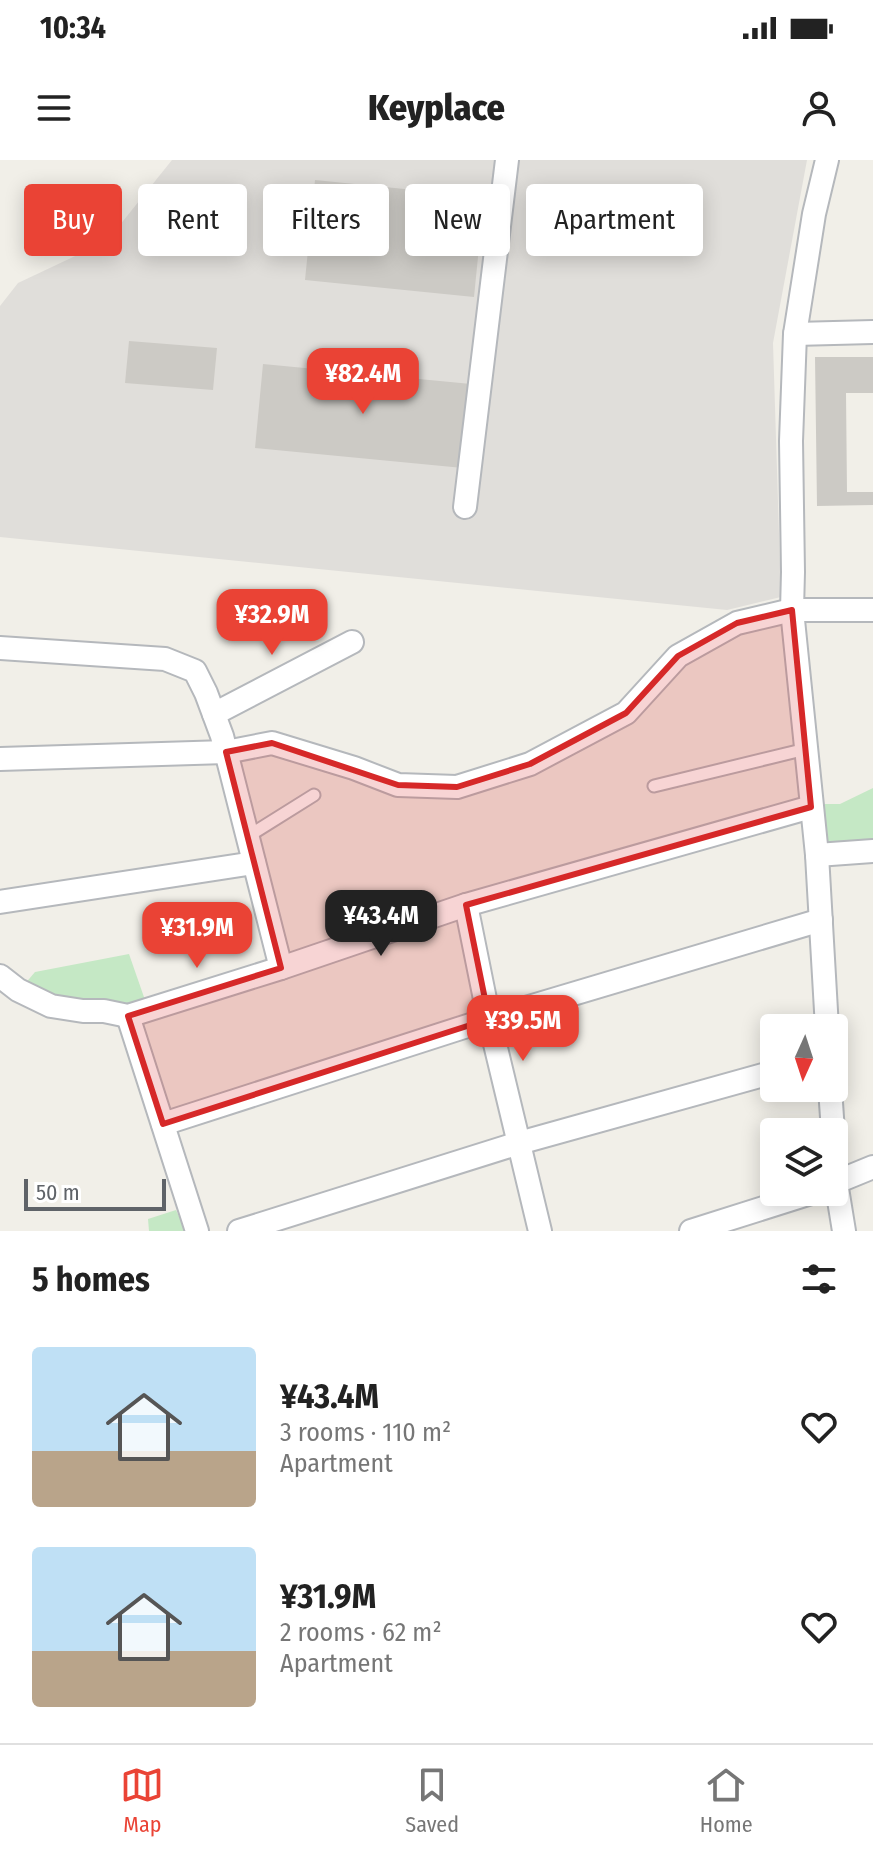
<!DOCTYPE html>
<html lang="en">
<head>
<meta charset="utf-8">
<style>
	body { margin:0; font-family:"Fira Sans Condensed",sans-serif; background:#f2f2f2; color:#222; height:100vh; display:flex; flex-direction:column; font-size:30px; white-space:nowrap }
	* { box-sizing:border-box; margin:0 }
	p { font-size:26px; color:#767676 }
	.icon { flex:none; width:44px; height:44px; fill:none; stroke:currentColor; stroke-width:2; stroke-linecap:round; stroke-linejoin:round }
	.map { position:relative; height:1071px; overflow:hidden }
	.drawer { display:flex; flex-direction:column; background:#fff; flex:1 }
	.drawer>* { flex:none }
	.guide { position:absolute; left:24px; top:24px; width:826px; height:72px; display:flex; gap:16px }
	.needle { width:52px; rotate:183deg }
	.buttons { position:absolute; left:760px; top:854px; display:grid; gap:16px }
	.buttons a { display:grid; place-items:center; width:88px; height:88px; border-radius:8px; background:#fff; box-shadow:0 4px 20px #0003; font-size:40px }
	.scale { position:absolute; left:24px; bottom:20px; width:142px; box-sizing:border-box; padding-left:8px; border:4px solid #5f6368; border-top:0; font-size:22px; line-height:28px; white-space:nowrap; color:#5f6368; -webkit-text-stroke:6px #fff; paint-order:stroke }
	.price { position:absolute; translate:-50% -68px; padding:0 18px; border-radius:16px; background:#ea4335; color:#fff; font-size:26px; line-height:52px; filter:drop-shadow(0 2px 4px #0008) }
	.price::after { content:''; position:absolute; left:50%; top:48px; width:24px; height:18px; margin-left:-12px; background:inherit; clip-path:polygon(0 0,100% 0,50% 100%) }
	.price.on { background:#222; color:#fff }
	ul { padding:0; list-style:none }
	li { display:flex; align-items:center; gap:24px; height:200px; padding:0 32px }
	li span { display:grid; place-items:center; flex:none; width:224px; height:160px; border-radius:8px; color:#555 }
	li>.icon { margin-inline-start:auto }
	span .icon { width:96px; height:96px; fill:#fffc; stroke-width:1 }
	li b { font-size:34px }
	h2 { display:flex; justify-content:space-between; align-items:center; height:96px; padding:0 32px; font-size:34px }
	.chip { padding:0 28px; border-radius:8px; background:#fff; box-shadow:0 4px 20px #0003; font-size:28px; line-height:72px }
	.chip.on { background:#ea4335; color:#fff }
	.status { display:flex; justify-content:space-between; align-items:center; height:56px; padding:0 40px; background:#fff; direction:ltr }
	.status svg { height:22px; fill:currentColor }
	header { display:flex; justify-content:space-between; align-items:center; height:104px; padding:0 32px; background:#fff; font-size:36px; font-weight:800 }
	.dock { display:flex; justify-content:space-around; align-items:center; height:112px; border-top:2px solid #e0e0e0; background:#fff; font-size:22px; color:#767676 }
	.dock a { display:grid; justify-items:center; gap:4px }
	.dock .on { color:#ea4335 }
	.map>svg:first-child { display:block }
</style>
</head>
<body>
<div class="status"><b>10:34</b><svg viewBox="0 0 49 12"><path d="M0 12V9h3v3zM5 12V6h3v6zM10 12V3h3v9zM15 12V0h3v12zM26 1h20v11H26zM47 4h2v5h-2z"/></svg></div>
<header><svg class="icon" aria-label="menu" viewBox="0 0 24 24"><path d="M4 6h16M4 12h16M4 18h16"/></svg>Keyplace<svg class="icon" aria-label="person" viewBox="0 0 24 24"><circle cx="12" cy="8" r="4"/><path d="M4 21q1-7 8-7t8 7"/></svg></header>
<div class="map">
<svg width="873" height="1071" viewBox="0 0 873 1071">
	<rect width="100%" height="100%" fill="#f1efe8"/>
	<polygon fill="#e0deda" points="172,0 807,0 773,183 781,437 727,450 0,377 0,146 18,123 107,81"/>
	<g fill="#c5e8c5">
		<polygon points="873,628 873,686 821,690 818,644 840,644"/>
		<polygon points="129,794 145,840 127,851 53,839 24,825 35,812"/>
		<polygon points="176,1050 186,1071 149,1071 148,1059"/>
	</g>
	<g fill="#cccac5">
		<polygon points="315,20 484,37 474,137 305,120"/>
		<polygon points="129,181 217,188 213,230 125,223"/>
		<polygon points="815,197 873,197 873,233 846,233 847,332 873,332 873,345 817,346"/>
		<polygon points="263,204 471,224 463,308 255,288"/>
	</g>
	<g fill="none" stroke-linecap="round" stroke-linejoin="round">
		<defs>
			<g id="service">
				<polyline points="654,626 806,589"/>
				<polyline points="247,677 314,635"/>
			</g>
			<g id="minor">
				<polyline points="827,0 814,54 795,174 791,281 793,412 792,450 817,695 827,868"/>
				<polyline points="795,174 873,172"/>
				<polyline points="465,347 507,0"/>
				<polyline points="0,488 165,499 195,511 206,533 222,576 281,808"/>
				<polyline points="214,554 352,482"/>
				<polyline points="0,599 226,592 272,583 354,608 398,625 457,627 530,604 626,553 678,496 737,463 792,450 873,450"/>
				<polyline points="817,695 873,691"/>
				<polyline points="0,742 254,703"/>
				<polyline points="466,745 489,859 540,1071"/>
				<polyline points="0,816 18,830 51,846 83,851 104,851 128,856 281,808 466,745 811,647"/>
				<polyline points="128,856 197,1071"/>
				<polyline points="830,928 833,972"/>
				<polyline points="163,964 489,859 821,760"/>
				<polyline points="834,990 836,1022 844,1071"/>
				<polyline points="834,1023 873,1007"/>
				<polyline points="239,1071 519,983 774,912"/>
				<polyline points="691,1071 814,1032"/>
			</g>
		</defs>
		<use href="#service" stroke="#b5b8bc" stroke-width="15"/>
		<use href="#minor" stroke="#b5b8bc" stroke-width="26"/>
		<use href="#service" stroke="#fff" stroke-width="11"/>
		<use href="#minor" stroke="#fff" stroke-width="22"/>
	</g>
	<path fill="#d62828" fill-opacity="0.2" stroke="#d62828" stroke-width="6" stroke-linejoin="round" d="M 792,450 L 811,647 L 466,745 L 489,859 L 163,964 L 128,856 L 281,808 L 226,592 L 272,583 L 398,625 L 457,627 L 530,604 L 626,553 L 678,496 L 737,463 Z"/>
</svg>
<div class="buttons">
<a><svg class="needle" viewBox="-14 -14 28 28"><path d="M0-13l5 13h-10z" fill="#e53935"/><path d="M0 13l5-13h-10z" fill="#767676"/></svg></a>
<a><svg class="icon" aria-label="layers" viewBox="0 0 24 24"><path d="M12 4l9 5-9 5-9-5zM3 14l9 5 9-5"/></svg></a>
</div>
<div class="scale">50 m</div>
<b class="price" style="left:363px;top:256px">¥82.4M</b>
<b class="price" style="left:272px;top:497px">¥32.9M</b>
<b class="price on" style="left:381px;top:798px">¥43.4M</b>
<b class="price" style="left:197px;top:810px">¥31.9M</b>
<b class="price" style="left:523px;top:903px">¥39.5M</b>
<div class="guide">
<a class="chip on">Buy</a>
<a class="chip">Rent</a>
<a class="chip">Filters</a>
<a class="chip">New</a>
<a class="chip">Apartment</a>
</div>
</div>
<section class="drawer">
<h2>5 homes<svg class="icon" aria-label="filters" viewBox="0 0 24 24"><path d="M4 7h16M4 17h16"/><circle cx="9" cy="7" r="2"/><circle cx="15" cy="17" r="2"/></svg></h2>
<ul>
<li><span style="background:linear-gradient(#bfe0f5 65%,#b9a48a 0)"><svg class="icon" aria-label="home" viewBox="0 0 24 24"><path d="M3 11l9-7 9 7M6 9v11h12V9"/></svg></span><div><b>¥43.4M</b><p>3 rooms · 110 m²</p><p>Apartment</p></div><svg class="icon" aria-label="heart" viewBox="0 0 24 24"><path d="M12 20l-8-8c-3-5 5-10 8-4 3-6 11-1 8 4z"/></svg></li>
<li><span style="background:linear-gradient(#bfe0f5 65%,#b9a48a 0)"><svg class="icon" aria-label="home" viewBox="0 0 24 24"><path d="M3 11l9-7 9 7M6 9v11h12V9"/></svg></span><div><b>¥31.9M</b><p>2 rooms · 62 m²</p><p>Apartment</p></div><svg class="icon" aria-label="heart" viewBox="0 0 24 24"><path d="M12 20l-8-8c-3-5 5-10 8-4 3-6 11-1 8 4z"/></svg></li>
</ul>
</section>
<nav class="dock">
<a class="on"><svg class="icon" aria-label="map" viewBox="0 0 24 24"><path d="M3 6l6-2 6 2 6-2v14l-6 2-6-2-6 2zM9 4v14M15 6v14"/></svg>Map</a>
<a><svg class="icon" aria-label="saved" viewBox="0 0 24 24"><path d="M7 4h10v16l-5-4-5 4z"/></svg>Saved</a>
<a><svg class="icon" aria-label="home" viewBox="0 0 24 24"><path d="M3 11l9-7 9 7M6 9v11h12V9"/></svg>Home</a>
</nav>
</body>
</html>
